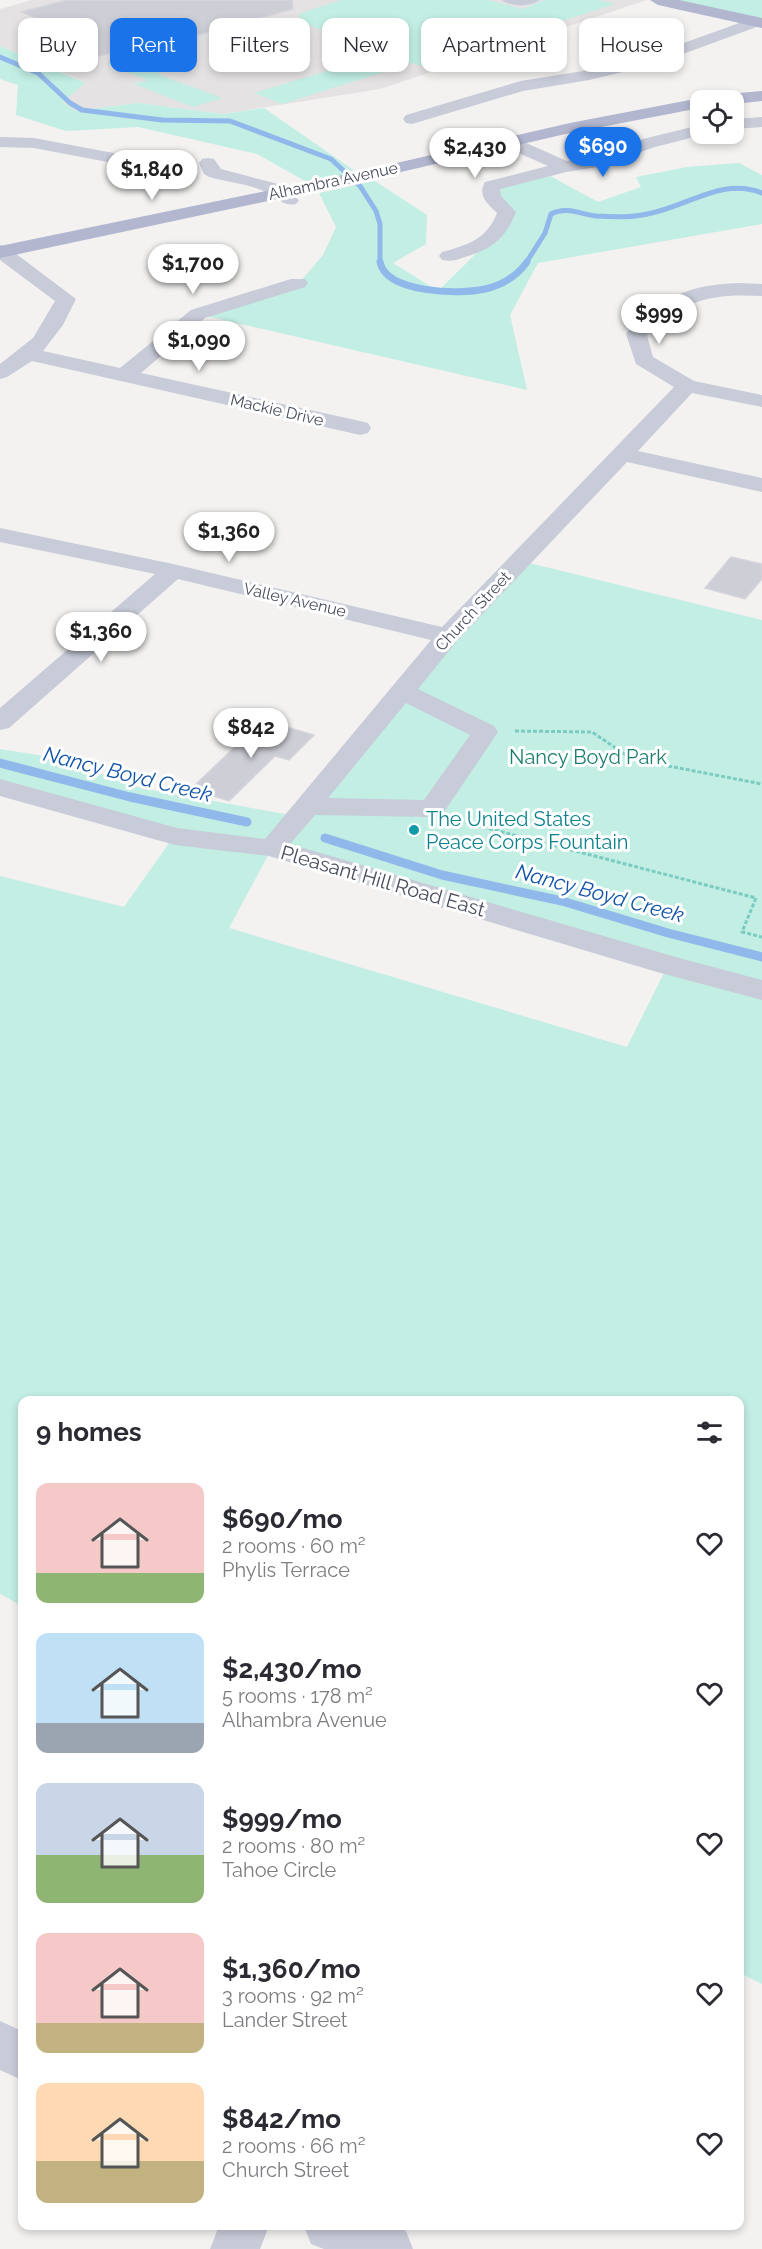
<!DOCTYPE html>
<html lang="en">
<head>
<meta charset="utf-8">
<style>
	body { margin:0; font-family:Raleway,sans-serif; background:#f7f7f7; color:#2b2b33; height:100vh; display:flex; flex-direction:column; font-size:22px; white-space:nowrap }
	* { box-sizing:border-box; margin:0 }
	p { font-size:20px; color:#7c7c81 }
	.icon { flex:none; width:33px; height:33px; fill:none; stroke:currentColor; stroke-width:2; stroke-linecap:round; stroke-linejoin:round }
	.map { position:relative; flex:1; overflow:hidden }
	.panel { position:absolute; left:18px; top:1396px; width:726px; height:834px; display:flex; flex-direction:column; background:#fff; border-radius:12px; box-shadow:0 3px 9px #0003 }
	.panel>* { flex:none }
	.top-card { position:absolute; left:18px; top:18px; width:726px; height:54px; display:flex; gap:12px }
	.controls { position:absolute; left:690px; top:90px; display:grid; gap:12px }
	.controls a { display:grid; place-items:center; width:54px; height:54px; border-radius:12px; background:#fff; box-shadow:0 3px 9px #0003; font-size:30px }
	.price { position:absolute; translate:-50% -51px; padding:0 14px; border-radius:21px; background:#fff; color:#222; font-size:20px; line-height:39px; filter:drop-shadow(0 2px 3px #0008) }
	.price::after { content:''; position:absolute; left:50%; top:36px; width:18px; height:14px; margin-left:-9px; background:inherit; clip-path:polygon(0 0,100% 0,50% 100%) }
	.price.current { background:#1a73e8; color:#fff }
	ul { padding:0; list-style:none }
	li { display:flex; align-items:center; gap:18px; height:150px; padding:0 18px }
	li span { display:grid; place-items:center; flex:none; width:168px; height:120px; border-radius:12px; color:#555 }
	li>.icon { margin-inline-start:auto }
	span .icon { width:72px; height:72px; fill:#fffc; stroke-width:1 }
	li b { font-size:26px }
	h2 { display:flex; justify-content:space-between; align-items:center; height:72px; padding:0 18px; font-size:26px }
	.chip { padding:0 21px; border-radius:12px; background:#fff; box-shadow:0 3px 9px #0003; font-size:21px; line-height:54px }
	.chip.current { background:#1a73e8; color:#fff }
	.map>svg:first-child { display:block }
</style>
</head>
<body>
<div class="map">
<svg width="762" height="2249" viewBox="0 0 762 2249">
	<rect width="100%" height="100%" fill="#f3f2f1"/>
	<polygon fill="#e4e2e3" points="32,0 647,0 380,89 223,114 138,103 75,111 63,103 84,82 0,46 0,9"/>
	<g fill="#c2eee3" fill-rule="evenodd">
		<polygon points="341,0 488,0 523,9 545,0 598,0 615,4 421,66 412,63 282,104 254,93 384,54 301,22 299,14"/>
		<polygon points="658,0 762,0 762,23"/>
		<polygon points="0,46 85,83 63,102 75,111 138,103 223,114 264,108 362,176 312,185 257,154 138,127 66,131 16,115 18,85 0,79"/>
		<polygon points="133,56 170,69 157,74 222,98 193,107 134,84 148,80 106,64"/>
		<polygon points="739,163 762,175 762,224 538,263 510,315 527,390 198,314 299,283 323,255 336,227 319,193 375,181 427,215 426,244 393,263 438,291 501,229 491,186 543,172 598,202 641,187 636,177 687,167"/>
		<path d="M 521,561 L 762,620 L 762,1984 L 740,1973 L 740,1401 L 22,1401 L 22,1606 L 0,1594 L 0,876 L 124,907 L 174,836 L 0,787 L 0,749 L 57,758 L 141,788 L 296,816 ZM 272,848 L 668,965 L 627,1047 L 229,928 Z"/>
	</g>
	<g fill="none" stroke-linecap="round" stroke-linejoin="round">
		<g stroke="#91b8ea" stroke-width="5">
			<polyline points="0,57 38,73 70,103 82,110 162,120 230,121 331,159 360,186 376,211 380,224 380,263"/>
			<path d="M 526,263 L 545,233 L 551,214 C 567,206 580,214 596,216 C 611,217 627,218 642,215 C 685,209 721,176 762,193"/>
		</g>
		<path stroke="#91b8ea" stroke-width="7" d="M 380,262 C 386,293 460,295 485,289 C 502,285 517,276 527,262"/>
		<g stroke="#91b8ea" stroke-width="9">
			<polyline points="0,763 130,797 247,822"/>
			<polyline points="325,838 442,875 562,901 668,933 762,957"/>
		</g>
	</g>
	<g fill="#cecfd6" stroke="#d6d5dc" stroke-width="1.5">
		<polygon points="67,0 292,0 293,9 184,39 174,35 89,59 31,36 62,28 21,12"/>
		<polygon points="731,557 762,564 762,579 745,599 705,588"/>
		<polygon points="263,720 314,735 289,760 275,756 229,801 191,789"/>
	</g>
	<g fill="none" stroke-linecap="round" stroke-linejoin="round">
		<g stroke="#7bccc0" stroke-width="3" stroke-dasharray="4 2" stroke-linecap="butt">
			<polyline points="515,731 592,732 632,759 762,784"/>
			<polyline points="460,821 756,898 742,932 762,937"/>
		</g>
		<g fill="#c8cbd8" fill-rule="evenodd">
			<path d="M 502,0 L 539,0 C 531,7 510,7 502,0 Z"/>
			<polygon points="756,17 762,19 762,25 653,65 589,80 523,91 412,124 406,123 403,119 406,115 521,81 589,70 642,58"/>
			<polygon points="762,117 762,127 734,129 734,119"/>
			<path d="M 700,125 L 700,134 L 706,134 L 655,147 L 598,167 L 566,172 L 500,189 L 501,196 L 516,212 C 506,238 492,249 465,257 C 457,260 451,262 442,260 L 439,256 L 442,252 C 468,245 487,239 497,213 C 488,204 477,196 485,182 L 548,166 L 505,147 L 502,143 L 505,139 L 517,139 L 567,161 L 589,158 L 643,139 Z"/>
			<polygon points="0,137 34,138 124,155 168,185 165,189 153,189 113,163 34,148 0,147"/>
			<path d="M 208,158 L 214,159 L 221,169 L 278,184 L 299,200 L 296,204 C 283,207 277,197 266,192 C 249,184 227,182 209,177 L 204,174 L 199,163 L 202,159 Z"/>
			<polygon points="0,245 7,247 76,299 63,325 43,351 120,368 191,310 291,279 305,279 308,283 305,287 205,318 141,373 360,421 368,423 371,428 368,433 360,435 32,361 7,377 0,379 0,364 33,338 55,301 0,260"/>
			<path d="M 738,283 L 762,284 L 762,296 C 711,293 684,300 647,335 L 653,357 L 694,381 L 762,395 L 762,407 L 692,393 L 638,451 L 762,478 L 762,492 L 627,462 L 457,641 L 418,689 L 494,726 L 498,732 L 442,815 L 432,817 L 315,815 L 290,844 L 679,958 L 762,980 L 762,1000 L 657,972 L 269,856 L 175,845 L 0,796 L 0,779 L 177,828 L 265,839 L 431,640 L 178,579 L 9,728 L 0,730 L 0,708 L 155,574 L 0,542 L 0,528 L 173,564 L 442,627 L 674,387 L 636,364 L 626,334 L 629,330 C 666,296 688,285 738,283 ZM 406,703 L 470,735 L 424,800 L 328,798 Z"/>
			<polygon points="0,2021 22,2031 22,2080 0,2070"/>
			<polygon points="219,2226 269,2226 260,2249 210,2249"/>
			<polygon points="304,2226 394,2226 406,2231 413,2249 324,2249 311,2244"/>
		</g>
		<g fill="#b2b6ce" fill-rule="evenodd">
			<polygon points="650,0 679,0 762,18 762,28 658,5"/>
			<polygon points="762,91 762,101 734,104 734,100 708,100 716,95"/>
			<polygon points="700,98 707,100 700,100 700,108 570,133 362,181 0,258 0,246 362,171 570,123"/>
		</g>
	</g>
	<circle fill="#0f9aa8" stroke="#fff" stroke-width="2" cx="414" cy="830" r="6"/>
	<g text-anchor="middle" dominant-baseline="central" stroke-width="6" stroke-linejoin="round" paint-order="stroke">
		<g font-size="16" fill="#494d5e" stroke="#fff">
			<text transform="translate(333 181) rotate(-12)">Alhambra Avenue</text>
			<text transform="translate(277 410) rotate(13)">Mackie Drive</text>
			<text transform="translate(295 600) rotate(13)">Valley Avenue</text>
			<text transform="translate(473 611) rotate(-47)">Church Street</text>
		</g>
		<g font-size="20" fill="#1b7f70" stroke="#fff">
			<text x="588" y="757">Nancy Boyd Park</text>
		</g>
		<g font-size="20" fill="#0d838f" stroke="#fff" text-anchor="start">
			<text x="426" y="819">The United States<tspan x="426" dy="23">Peace Corps Fountain</tspan></text>
		</g>
		<g font-size="20" fill="#494d5e" stroke="#fff">
			<text transform="translate(383 881) rotate(16)">Pleasant Hill Road East</text>
		</g>
		<g font-size="21" font-style="italic" fill="#1154a9" stroke="#fff">
			<text transform="translate(128 774) rotate(14)">Nancy Boyd Creek</text>
			<text transform="translate(600 893) rotate(15)">Nancy Boyd Creek</text>
		</g>
	</g>
</svg>
<div class="controls">
<a><svg class="icon" aria-label="locate" viewBox="0 0 24 24"><circle cx="12" cy="12" r="6"/><path d="M12 2v4M12 18v4M2 12h4M18 12h4"/></svg></a>
</div>
<b class="price current" style="left:603px;top:178px">$690</b>
<b class="price" style="left:475px;top:179px">$2,430</b>
<b class="price" style="left:152px;top:201px">$1,840</b>
<b class="price" style="left:193px;top:295px">$1,700</b>
<b class="price" style="left:659px;top:345px">$999</b>
<b class="price" style="left:199px;top:372px">$1,090</b>
<b class="price" style="left:229px;top:563px">$1,360</b>
<b class="price" style="left:101px;top:663px">$1,360</b>
<b class="price" style="left:251px;top:759px">$842</b>
<div class="top-card">
<a class="chip">Buy</a>
<a class="chip current">Rent</a>
<a class="chip">Filters</a>
<a class="chip">New</a>
<a class="chip">Apartment</a>
<a class="chip">House</a>
</div>
<section class="panel">
<h2>9 homes<svg class="icon" aria-label="filters" viewBox="0 0 24 24"><path d="M4 7h16M4 17h16"/><circle cx="9" cy="7" r="2"/><circle cx="15" cy="17" r="2"/></svg></h2>
<ul>
<li><span style="background:linear-gradient(#f6c9c9 75%,#8fb573 0)"><svg class="icon" aria-label="home" viewBox="0 0 24 24"><path d="M3 11l9-7 9 7M6 9v11h12V9"/></svg></span><div><b>$690/mo</b><p>2 rooms · 60 m²</p><p>Phylis Terrace</p></div><svg class="icon" aria-label="heart" viewBox="0 0 24 24"><path d="M12 20l-8-8c-3-5 5-10 8-4 3-6 11-1 8 4z"/></svg></li>
<li><span style="background:linear-gradient(#bfe0f5 75%,#9aa5b1 0)"><svg class="icon" aria-label="home" viewBox="0 0 24 24"><path d="M3 11l9-7 9 7M6 9v11h12V9"/></svg></span><div><b>$2,430/mo</b><p>5 rooms · 178 m²</p><p>Alhambra Avenue</p></div><svg class="icon" aria-label="heart" viewBox="0 0 24 24"><path d="M12 20l-8-8c-3-5 5-10 8-4 3-6 11-1 8 4z"/></svg></li>
<li><span style="background:linear-gradient(#c9d6e8 60%,#8fb573 0)"><svg class="icon" aria-label="home" viewBox="0 0 24 24"><path d="M3 11l9-7 9 7M6 9v11h12V9"/></svg></span><div><b>$999/mo</b><p>2 rooms · 80 m²</p><p>Tahoe Circle</p></div><svg class="icon" aria-label="heart" viewBox="0 0 24 24"><path d="M12 20l-8-8c-3-5 5-10 8-4 3-6 11-1 8 4z"/></svg></li>
<li><span style="background:linear-gradient(#f6c9c9 75%,#c2b280 0)"><svg class="icon" aria-label="home" viewBox="0 0 24 24"><path d="M3 11l9-7 9 7M6 9v11h12V9"/></svg></span><div><b>$1,360/mo</b><p>3 rooms · 92 m²</p><p>Lander Street</p></div><svg class="icon" aria-label="heart" viewBox="0 0 24 24"><path d="M12 20l-8-8c-3-5 5-10 8-4 3-6 11-1 8 4z"/></svg></li>
<li><span style="background:linear-gradient(#ffd9b3 65%,#c2b280 0)"><svg class="icon" aria-label="home" viewBox="0 0 24 24"><path d="M3 11l9-7 9 7M6 9v11h12V9"/></svg></span><div><b>$842/mo</b><p>2 rooms · 66 m²</p><p>Church Street</p></div><svg class="icon" aria-label="heart" viewBox="0 0 24 24"><path d="M12 20l-8-8c-3-5 5-10 8-4 3-6 11-1 8 4z"/></svg></li>
</ul>
</section>
</div>
</body>
</html>
